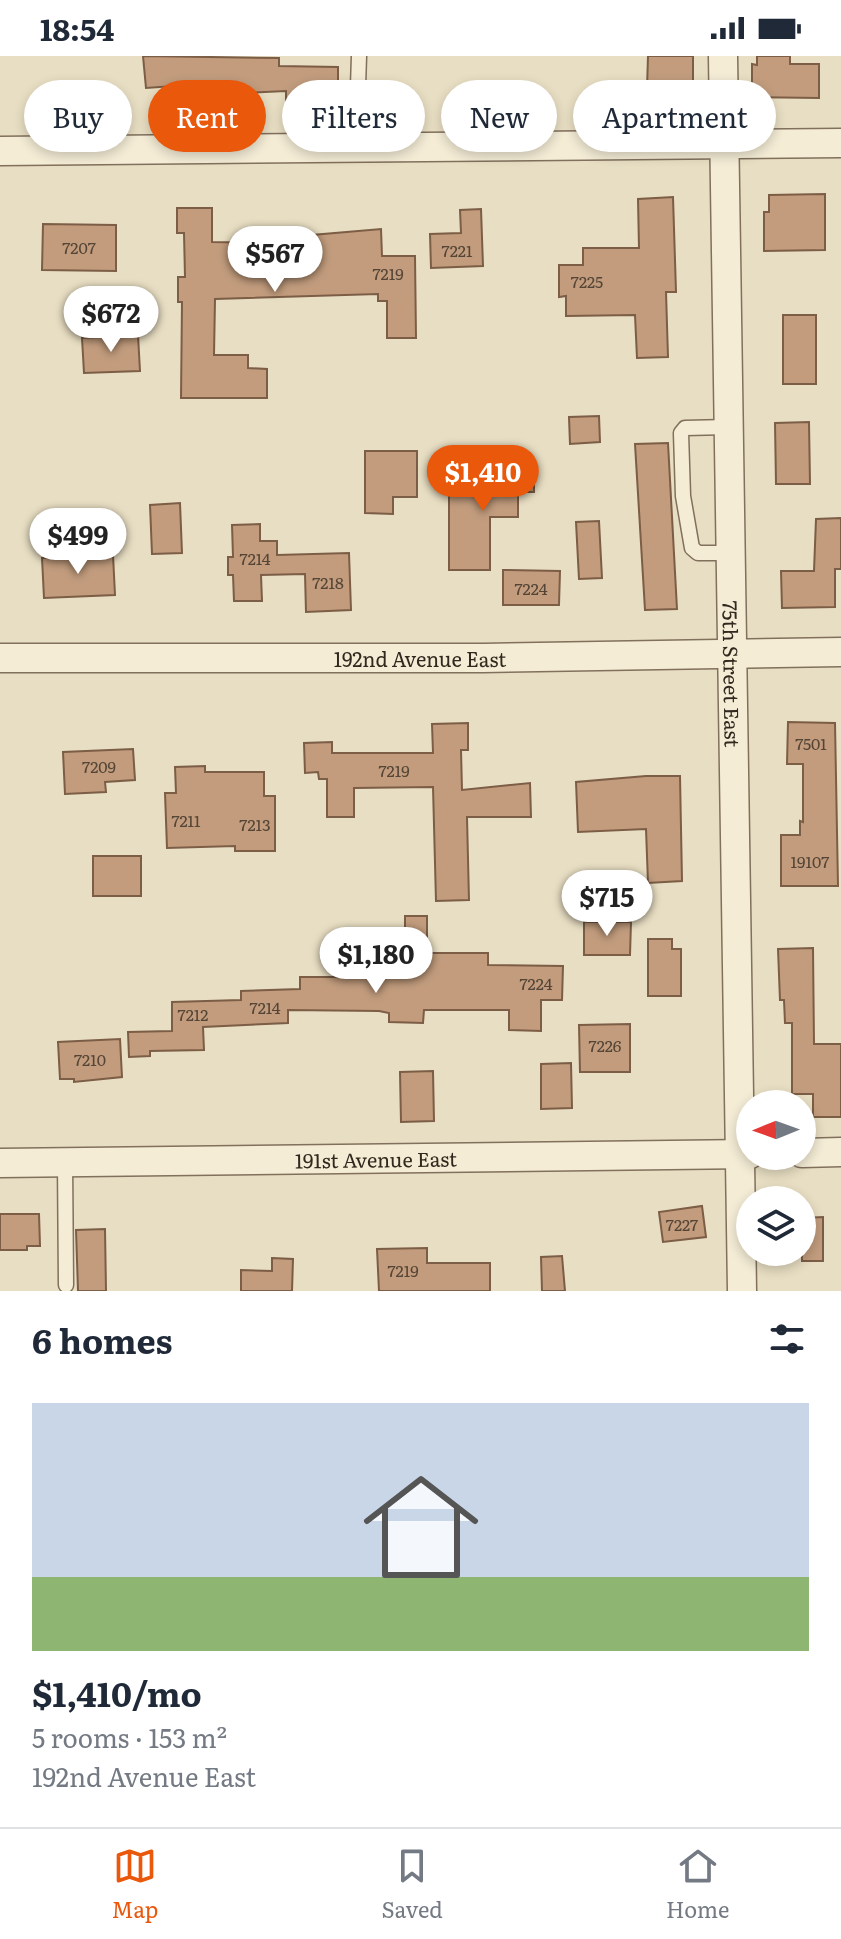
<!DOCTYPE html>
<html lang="en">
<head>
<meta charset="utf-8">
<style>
	body { margin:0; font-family:Literata,serif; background:#f6f6f7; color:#1f2937; height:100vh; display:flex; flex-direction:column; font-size:30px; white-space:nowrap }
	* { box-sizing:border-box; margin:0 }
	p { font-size:26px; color:#747a83 }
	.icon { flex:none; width:44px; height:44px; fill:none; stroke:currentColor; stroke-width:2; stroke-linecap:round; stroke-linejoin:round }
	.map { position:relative; height:1235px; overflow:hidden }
	.sheet { display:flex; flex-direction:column; background:#fff; flex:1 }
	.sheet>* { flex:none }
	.guide { position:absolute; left:24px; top:24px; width:794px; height:72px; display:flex; gap:16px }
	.needle { width:52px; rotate:269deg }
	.tools { position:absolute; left:736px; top:1034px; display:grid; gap:16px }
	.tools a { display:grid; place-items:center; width:80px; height:80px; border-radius:50%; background:#fff; box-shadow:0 4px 12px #0003; font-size:40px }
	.price { position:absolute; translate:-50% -68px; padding:0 18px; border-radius:28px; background:#fff; color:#222; font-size:26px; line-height:52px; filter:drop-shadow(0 2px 4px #0008) }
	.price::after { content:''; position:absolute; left:50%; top:48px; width:24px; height:18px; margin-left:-12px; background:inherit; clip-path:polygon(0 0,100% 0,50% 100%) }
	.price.current { background:#ea580c; color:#fff }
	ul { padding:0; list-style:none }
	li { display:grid; align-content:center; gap:16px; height:424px; padding:0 32px }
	li span { display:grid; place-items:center; height:248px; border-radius:0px; color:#555 }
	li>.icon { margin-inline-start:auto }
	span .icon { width:144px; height:144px; fill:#fffc; stroke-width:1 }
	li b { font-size:34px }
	h2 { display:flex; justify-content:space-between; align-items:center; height:96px; padding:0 32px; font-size:34px }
	.pill { padding:0 28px; border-radius:36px; background:#fff; box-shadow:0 4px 12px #0003; font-size:28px; line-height:72px }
	.pill.current { background:#ea580c; color:#fff }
	.status { display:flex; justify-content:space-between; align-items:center; height:56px; padding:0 40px; background:#fff; direction:ltr }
	.status svg { height:22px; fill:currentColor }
	.tabs { display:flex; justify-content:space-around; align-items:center; height:112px; border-top:2px solid #e0e1e3; background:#fff; font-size:22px; color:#747a83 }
	.tabs a { display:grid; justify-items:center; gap:4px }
	.tabs .current { color:#ea580c }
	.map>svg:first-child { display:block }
</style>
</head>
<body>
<div class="status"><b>18:54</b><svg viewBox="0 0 49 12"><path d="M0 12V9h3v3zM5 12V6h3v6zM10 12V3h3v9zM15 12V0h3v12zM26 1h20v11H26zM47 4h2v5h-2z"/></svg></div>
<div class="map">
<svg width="841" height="1235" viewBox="0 0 841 1235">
	<rect width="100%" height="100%" fill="#e8dec3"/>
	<g fill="#c29c7d" stroke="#7c5d45" stroke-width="2">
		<polygon points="143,0 279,2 279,10 338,11 338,47 286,47 286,35 217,38 217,27 146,32"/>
		<polygon points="648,0 693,0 693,33 647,32"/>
		<polygon points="757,0 790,0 790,8 819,8 819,42 752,41 752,8 757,9"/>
		<polygon points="825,138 825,194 764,195 764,156 769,156 769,139"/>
		<polygon points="673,141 676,236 666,236 668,301 637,302 635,259 566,260 566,240 559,241 559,209 583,209 583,192 639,192 638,143"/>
		<polygon points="177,152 212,152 212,186 271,187 270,211 313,210 312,179 381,173 382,200 415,200 416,282 387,282 387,245 378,245 378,238 215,243 214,299 248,299 248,312 267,313 267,342 181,342 182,246 178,246 178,221 185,221 184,177 177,177"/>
		<polygon points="481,153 483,210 431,212 430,178 461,177 460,154"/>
		<polygon points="43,168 116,169 116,215 42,214"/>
		<rect x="783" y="259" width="33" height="69"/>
		<polygon points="138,279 140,315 84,317 82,282"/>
		<polygon points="599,360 600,386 570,388 569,361"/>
		<polygon points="809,366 810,428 776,428 775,367"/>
		<polygon points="668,387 677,553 645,554 635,388"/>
		<polygon points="365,395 417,395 417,441 393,441 393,458 365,457"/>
		<polygon points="494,409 534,409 534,436 518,436 518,461 490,461 490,514 449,514 449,423 495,422"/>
		<polygon points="180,447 182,497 152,498 150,449"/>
		<polygon points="841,462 841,513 835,513 835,551 782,552 781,515 814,515 816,463"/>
		<polygon points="599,465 602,522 579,523 576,466"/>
		<polygon points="260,468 260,485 277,485 277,499 349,497 351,554 306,556 305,518 261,519 262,545 234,545 233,519 228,519 228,501 233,501 232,469"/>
		<polygon points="113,499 115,539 44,542 42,502"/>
		<polygon points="503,514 560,515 559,549 503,549"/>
		<polygon points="788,666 835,667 838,830 781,830 781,779 800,779 800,765 803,766 803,708 787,708"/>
		<polygon points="468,667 468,694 461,694 462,734 530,727 531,761 467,761 469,844 436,845 433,731 354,732 354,761 327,761 327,723 319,723 318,716 305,717 304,687 332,686 332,697 433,697 432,668"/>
		<polygon points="133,693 135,724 105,726 106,736 65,738 63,696"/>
		<polygon points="205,710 205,716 264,716 264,740 275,740 275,795 235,795 235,790 167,792 165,737 176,737 175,711"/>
		<polygon points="646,720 680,720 682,825 648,827 646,773 578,776 576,726"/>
		<rect x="93" y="800" width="48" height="40"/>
		<polygon points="405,860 427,860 427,897 488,897 488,909 563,910 562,944 541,944 541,975 509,974 509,954 424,954 423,967 389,966 389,957 379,955 288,954 288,967 203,971 204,994 150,995 150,1000 129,1001 128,976 172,975 172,946 241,944 241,935 300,933 300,921 392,921 392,901 403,902 405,894"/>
		<polygon points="584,866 631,866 630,899 584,899"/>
		<polygon points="648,883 672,883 672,893 681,893 681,940 648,940"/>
		<polygon points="813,892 814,988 841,988 841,1061 813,1061 813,1038 792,1038 792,967 785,967 784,944 780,944 778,893"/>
		<polygon points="630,968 630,1016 580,1016 579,969"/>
		<polygon points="120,983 122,1021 74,1026 74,1023 60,1023 58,986"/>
		<polygon points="571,1007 572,1052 541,1053 541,1008"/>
		<polygon points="433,1015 434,1065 401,1066 400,1016"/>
		<polygon points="702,1150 706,1181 663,1186 659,1156"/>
		<polygon points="0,1158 39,1158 40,1190 27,1190 27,1194 0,1194"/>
		<polygon points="823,1161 823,1205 802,1205 802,1162"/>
		<polygon points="105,1173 106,1235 78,1235 76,1174"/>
		<polygon points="427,1192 427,1207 490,1207 490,1235 379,1235 377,1193"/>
		<polygon points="562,1200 565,1235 542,1235 541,1201"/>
		<polygon points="272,1202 293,1203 292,1235 241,1235 241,1214 272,1215"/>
	</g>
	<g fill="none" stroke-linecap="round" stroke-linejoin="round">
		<defs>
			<g id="lane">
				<polyline points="356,91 359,0"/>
				<polyline points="728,371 685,372 681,377 683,440 692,492 698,497 729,497"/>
				<polyline points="65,1106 66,1229"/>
			</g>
			<g id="street">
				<path id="s1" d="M 723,0 L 742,1235"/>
				<polyline points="0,95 841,87"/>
				<path id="s2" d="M 0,602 L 483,602 L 841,596"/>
				<polyline points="802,1097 841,1096"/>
				<path id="s3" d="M 0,1107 L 750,1098"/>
			</g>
		</defs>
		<use href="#lane" stroke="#80705c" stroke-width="17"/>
		<use href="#street" stroke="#80705c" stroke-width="31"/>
		<use href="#lane" stroke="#f4ecd5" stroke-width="14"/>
		<use href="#street" stroke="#f4ecd5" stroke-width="28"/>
	</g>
	<g text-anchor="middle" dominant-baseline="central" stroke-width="8" stroke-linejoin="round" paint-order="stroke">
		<g font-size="16" fill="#554536">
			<text x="79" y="191">7207</text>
			<text x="457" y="194">7221</text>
			<text x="388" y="217">7219</text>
			<text x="587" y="225">7225</text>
			<text x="255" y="502">7214</text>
			<text x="328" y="526">7218</text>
			<text x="531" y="532">7224</text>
			<text x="811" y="687">7501</text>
			<text x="99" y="710">7209</text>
			<text x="394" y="714">7219</text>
			<text x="186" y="764">7211</text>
			<text x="255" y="768">7213</text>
			<text x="810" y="805">19107</text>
			<text x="536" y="927">7224</text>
			<text x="265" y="951">7214</text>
			<text x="193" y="958">7212</text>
			<text x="605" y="989">7226</text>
			<text x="90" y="1003">7210</text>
			<text x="682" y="1168">7227</text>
			<text x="403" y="1214">7219</text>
		</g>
		<g font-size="20" fill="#31281e" stroke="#f0e9d1">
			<text stroke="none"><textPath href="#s2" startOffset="420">192nd Avenue East</textPath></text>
			<text stroke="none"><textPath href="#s1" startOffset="618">75th Street East</textPath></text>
			<text stroke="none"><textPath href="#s3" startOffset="376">191st Avenue East</textPath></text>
		</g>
	</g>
</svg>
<div class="tools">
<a><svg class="needle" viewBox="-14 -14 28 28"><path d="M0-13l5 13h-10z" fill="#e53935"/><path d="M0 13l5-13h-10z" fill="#747a83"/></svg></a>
<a><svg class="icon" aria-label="layers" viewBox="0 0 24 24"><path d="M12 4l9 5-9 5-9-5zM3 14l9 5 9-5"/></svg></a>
</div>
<b class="price" style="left:275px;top:238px">$567</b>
<b class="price" style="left:111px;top:298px">$672</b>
<b class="price current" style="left:483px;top:457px">$1,410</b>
<b class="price" style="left:78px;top:520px">$499</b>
<b class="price" style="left:607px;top:882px">$715</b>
<b class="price" style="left:376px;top:939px">$1,180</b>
<div class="guide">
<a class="pill">Buy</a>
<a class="pill current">Rent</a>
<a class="pill">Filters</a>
<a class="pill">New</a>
<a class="pill">Apartment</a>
</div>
</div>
<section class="sheet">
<h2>6 homes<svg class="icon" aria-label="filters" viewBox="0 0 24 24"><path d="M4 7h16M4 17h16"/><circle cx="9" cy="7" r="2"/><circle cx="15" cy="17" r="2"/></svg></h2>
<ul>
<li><span style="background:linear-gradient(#c9d6e8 70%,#8fb573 0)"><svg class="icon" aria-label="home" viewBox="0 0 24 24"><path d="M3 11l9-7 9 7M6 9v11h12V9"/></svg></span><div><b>$1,410/mo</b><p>5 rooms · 153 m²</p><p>192nd Avenue East</p></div></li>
</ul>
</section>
<nav class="tabs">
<a class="current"><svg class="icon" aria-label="map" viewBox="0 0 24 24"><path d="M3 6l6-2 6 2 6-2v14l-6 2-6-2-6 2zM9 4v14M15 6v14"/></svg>Map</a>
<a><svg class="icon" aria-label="saved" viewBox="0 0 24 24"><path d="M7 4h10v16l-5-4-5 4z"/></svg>Saved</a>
<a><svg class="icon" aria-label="home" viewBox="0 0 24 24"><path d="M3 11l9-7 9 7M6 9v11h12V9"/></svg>Home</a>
</nav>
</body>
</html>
